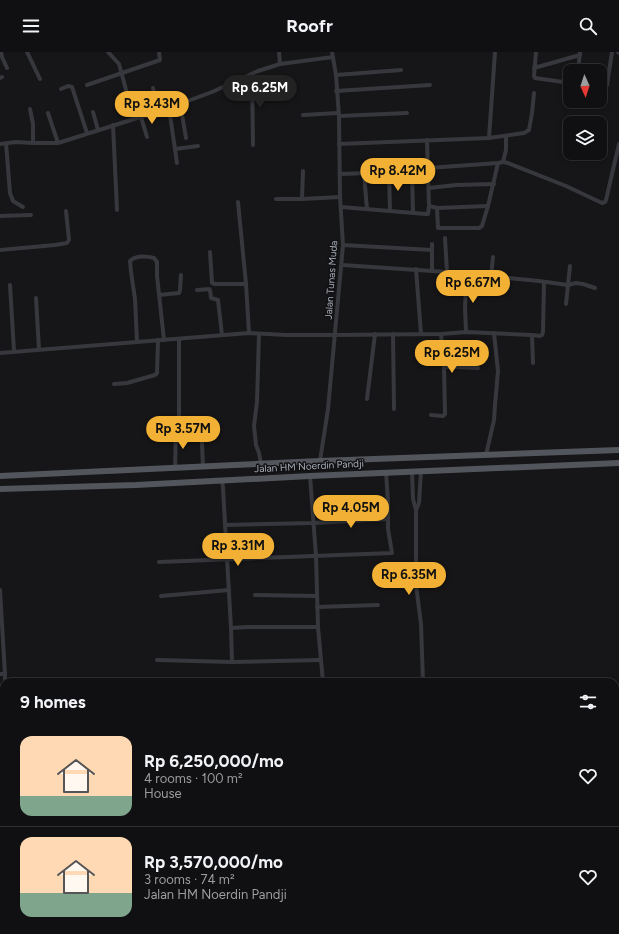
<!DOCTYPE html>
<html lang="en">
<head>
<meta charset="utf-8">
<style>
	body { margin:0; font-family:Figtree,sans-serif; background:#19191b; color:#f1f3f6; height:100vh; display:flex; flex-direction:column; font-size:15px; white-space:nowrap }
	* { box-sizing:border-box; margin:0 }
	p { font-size:13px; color:#9c9d9f }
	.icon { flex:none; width:22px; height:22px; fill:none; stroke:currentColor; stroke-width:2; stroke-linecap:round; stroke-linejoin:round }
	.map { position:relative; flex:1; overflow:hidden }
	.drawer { position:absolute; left:0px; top:626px; width:619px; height:256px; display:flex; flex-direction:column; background:#101012; border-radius:12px 12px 0 0; box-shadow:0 2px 6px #0003,0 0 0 1px #303032 }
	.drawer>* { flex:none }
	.needle { width:26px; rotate:177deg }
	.controls { position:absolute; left:563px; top:12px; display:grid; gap:8px }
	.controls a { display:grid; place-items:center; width:44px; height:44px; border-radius:8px; background:#101012; box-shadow:0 2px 6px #0003,0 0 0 1px #303032; font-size:20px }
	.price { position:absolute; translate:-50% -34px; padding:0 9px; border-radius:14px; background:#f2b134; color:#111; font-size:13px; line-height:26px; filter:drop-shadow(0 1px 2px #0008) }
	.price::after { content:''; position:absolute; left:50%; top:24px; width:12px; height:9px; margin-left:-6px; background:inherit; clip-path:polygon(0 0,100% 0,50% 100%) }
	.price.current { background:#222; color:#fff }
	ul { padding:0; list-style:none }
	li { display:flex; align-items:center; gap:12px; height:100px; padding:0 20px }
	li+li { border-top:1px solid #303032 }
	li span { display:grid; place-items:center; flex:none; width:112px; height:80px; border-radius:12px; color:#555 }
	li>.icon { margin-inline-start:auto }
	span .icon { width:48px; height:48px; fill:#fffc; stroke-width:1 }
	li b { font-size:17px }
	h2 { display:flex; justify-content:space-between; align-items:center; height:48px; padding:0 20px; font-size:17px }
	header { display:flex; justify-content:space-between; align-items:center; height:52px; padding:0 20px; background:#101012; font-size:18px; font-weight:700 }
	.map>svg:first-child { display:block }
</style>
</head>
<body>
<header><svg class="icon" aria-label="menu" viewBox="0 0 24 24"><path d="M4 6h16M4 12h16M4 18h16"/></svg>Roofr<svg class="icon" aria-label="search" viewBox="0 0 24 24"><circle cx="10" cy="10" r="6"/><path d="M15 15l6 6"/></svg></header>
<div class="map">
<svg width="619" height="882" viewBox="0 0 619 882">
	<rect width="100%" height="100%" fill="#161618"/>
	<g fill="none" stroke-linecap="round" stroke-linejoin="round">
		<g stroke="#37383d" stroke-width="4">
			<polyline points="1,0 2,5 7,16"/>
			<polyline points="27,0 40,27"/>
			<polyline points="108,0 119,12 134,67"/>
			<polyline points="279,0 280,12"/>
			<polyline points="536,0 534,24 535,26 570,31"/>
			<polyline points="618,0 619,1"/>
			<polyline points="534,16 580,3"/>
			<polyline points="578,19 580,0"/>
			<polyline points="252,22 253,93"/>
			<polyline points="336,23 401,18"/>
			<polyline points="0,26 2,25"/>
			<polyline points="87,33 160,8 159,0"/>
			<polyline points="607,33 612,0"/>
			<polyline points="153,36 159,59"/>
			<polyline points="61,37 68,34 72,35 87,81"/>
			<polyline points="336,39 430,33"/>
			<polyline points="180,51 186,86"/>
			<polyline points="169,56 177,111"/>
			<polyline points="30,57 33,72 33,91"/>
			<polyline points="93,60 98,78"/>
			<polyline points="48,61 58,91"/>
			<polyline points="303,63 338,61"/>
			<polyline points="339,64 407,61"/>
			<polyline points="141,65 147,85"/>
			<polyline points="113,73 117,158"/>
			<polyline points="489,86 495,0"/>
			<polyline points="427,88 429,154 437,156 488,154"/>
			<polyline points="6,91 10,141 13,149 23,155"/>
			<polyline points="0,92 16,90 33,91 58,91 169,56 212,40 258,19 280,12 333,5"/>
			<polyline points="339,92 489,86 524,81 529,78 532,61 534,41"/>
			<polyline points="175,97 198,94"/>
			<polyline points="503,110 508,111 566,134 602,151 605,150 606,148 619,92"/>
			<polyline points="428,116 498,111 503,110 506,98 506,84"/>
			<polyline points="412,120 413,161"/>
			<polyline points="389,121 390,159"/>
			<polyline points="340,122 428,119"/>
			<polyline points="364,122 367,157"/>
			<polyline points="429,136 456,133 494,132"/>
			<polyline points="276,147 302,147 340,145"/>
			<polyline points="302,147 303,119"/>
			<polyline points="238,150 246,232 249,281"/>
			<polyline points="341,155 426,162 428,162 429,154"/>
			<polyline points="437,156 438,176 479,176 482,174 488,154 498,111"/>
			<polyline points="0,164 31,163"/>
			<polyline points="445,186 447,220"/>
			<polyline points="432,192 432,219"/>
			<polyline points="343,193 432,198"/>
			<polyline points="0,198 55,193 67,191 69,188 66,159"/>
			<polyline points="210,200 212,231 215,232 246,232"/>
			<polyline points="342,213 447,220 539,229 568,233 576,231 583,232 595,236"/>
			<polyline points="416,217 421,282"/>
			<polyline points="491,225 493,205"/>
			<polyline points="10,233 14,299"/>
			<polyline points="197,238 209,237 210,238 211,246 218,248 222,283"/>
			<polyline points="159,243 179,241 180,238 181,223"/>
			<polyline points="36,246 39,297"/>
			<polyline points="566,252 570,214"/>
			<polyline points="466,280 465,255 467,222"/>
			<polyline points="259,282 257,350 254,374 256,393 259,401 261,412"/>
			<polyline points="393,282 394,357"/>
			<polyline points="532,283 533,311"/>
			<path d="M 137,290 L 135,247 L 131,220 L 130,209 C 136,203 147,204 154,206 L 157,210 L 157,224 L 164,288"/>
			<polyline points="0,301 249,281 286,283 334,283 441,282 466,280 532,283 540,284 542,283 543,280 544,230"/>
			<polyline points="444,315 457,315 478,316"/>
			<polyline points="114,332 127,331 155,323 157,321 158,288"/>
			<polyline points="367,347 375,282"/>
			<polyline points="431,363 443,364 445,362 444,315 441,282"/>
			<polyline points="179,365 179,287"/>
			<polyline points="201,367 203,415"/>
			<polyline points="486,403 494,368 495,353 498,319 494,281"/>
			<polyline points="320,409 328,357 343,193 340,145 339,64 336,23 332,0"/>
			<polyline points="175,416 176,380"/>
			<polyline points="412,419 413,447 416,458 416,533 421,572 423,630"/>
			<polyline points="310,424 316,504 318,575 323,630"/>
			<polyline points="222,428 223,436 231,576 232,610"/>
			<polyline points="416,458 419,451 421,419"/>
			<polyline points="225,473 313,471 388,467"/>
			<polyline points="159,510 392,501 388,477 388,450 386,420"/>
			<polyline points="0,538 5,622"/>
			<polyline points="255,543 317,544"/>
			<polyline points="161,544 229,538"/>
			<polyline points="317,555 378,553"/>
			<polyline points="231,576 248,575 318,575"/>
			<polyline points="157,608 232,610 321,608"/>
			<polyline points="0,622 5,622 5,630"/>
			<polyline points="0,688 4,688"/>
			<polyline points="3,756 4,750"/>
			<polyline points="0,810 4,811"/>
			<polyline points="3,868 4,862"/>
			<polyline points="187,878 187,882"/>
			<polyline points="272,878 272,882"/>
			<polyline points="362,878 362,882"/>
			<polyline points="53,882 53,878"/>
		</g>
		<g stroke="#53555c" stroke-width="6">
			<polyline points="0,424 320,409 619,398"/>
			<polyline points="0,437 136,433 310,424 619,411"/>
		</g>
	</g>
	<g text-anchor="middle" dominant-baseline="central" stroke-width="3" stroke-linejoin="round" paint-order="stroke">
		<g font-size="10" fill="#a8adb8" stroke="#111113">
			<text transform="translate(331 228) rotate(-86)">Jalan Tunas Muda</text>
			<text transform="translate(309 414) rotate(-3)">Jalan HM Noerdin Pandji</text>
		</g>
	</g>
</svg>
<div class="controls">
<a><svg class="needle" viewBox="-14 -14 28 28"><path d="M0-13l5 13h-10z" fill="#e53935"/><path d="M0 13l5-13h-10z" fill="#9c9d9f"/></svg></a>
<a><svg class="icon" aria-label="layers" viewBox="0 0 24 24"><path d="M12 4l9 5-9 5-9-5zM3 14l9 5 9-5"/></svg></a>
</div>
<b class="price current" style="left:260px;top:57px">Rp 6.25M</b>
<b class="price" style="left:152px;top:73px">Rp 3.43M</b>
<b class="price" style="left:398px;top:140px">Rp 8.42M</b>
<b class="price" style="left:473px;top:252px">Rp 6.67M</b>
<b class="price" style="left:452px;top:322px">Rp 6.25M</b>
<b class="price" style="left:183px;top:398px">Rp 3.57M</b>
<b class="price" style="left:351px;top:477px">Rp 4.05M</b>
<b class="price" style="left:238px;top:515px">Rp 3.31M</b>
<b class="price" style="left:409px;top:544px">Rp 6.35M</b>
<section class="drawer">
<h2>9 homes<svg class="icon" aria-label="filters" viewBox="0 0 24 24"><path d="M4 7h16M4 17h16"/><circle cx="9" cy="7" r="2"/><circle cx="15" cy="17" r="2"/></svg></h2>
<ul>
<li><span style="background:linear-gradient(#ffd9b3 75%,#7fa58c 0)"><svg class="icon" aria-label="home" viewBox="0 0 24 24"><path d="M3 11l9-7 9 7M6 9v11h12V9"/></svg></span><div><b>Rp 6,250,000/mo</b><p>4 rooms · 100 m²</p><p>House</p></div><svg class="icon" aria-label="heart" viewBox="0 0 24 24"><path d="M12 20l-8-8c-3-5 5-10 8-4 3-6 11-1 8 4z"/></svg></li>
<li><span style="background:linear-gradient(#ffd9b3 70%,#7fa58c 0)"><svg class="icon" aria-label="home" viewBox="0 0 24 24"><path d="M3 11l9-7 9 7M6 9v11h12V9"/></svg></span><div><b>Rp 3,570,000/mo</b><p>3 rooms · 74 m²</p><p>Jalan HM Noerdin Pandji</p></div><svg class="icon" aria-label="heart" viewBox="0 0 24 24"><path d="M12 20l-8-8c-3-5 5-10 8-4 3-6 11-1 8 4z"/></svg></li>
</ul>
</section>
</div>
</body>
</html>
